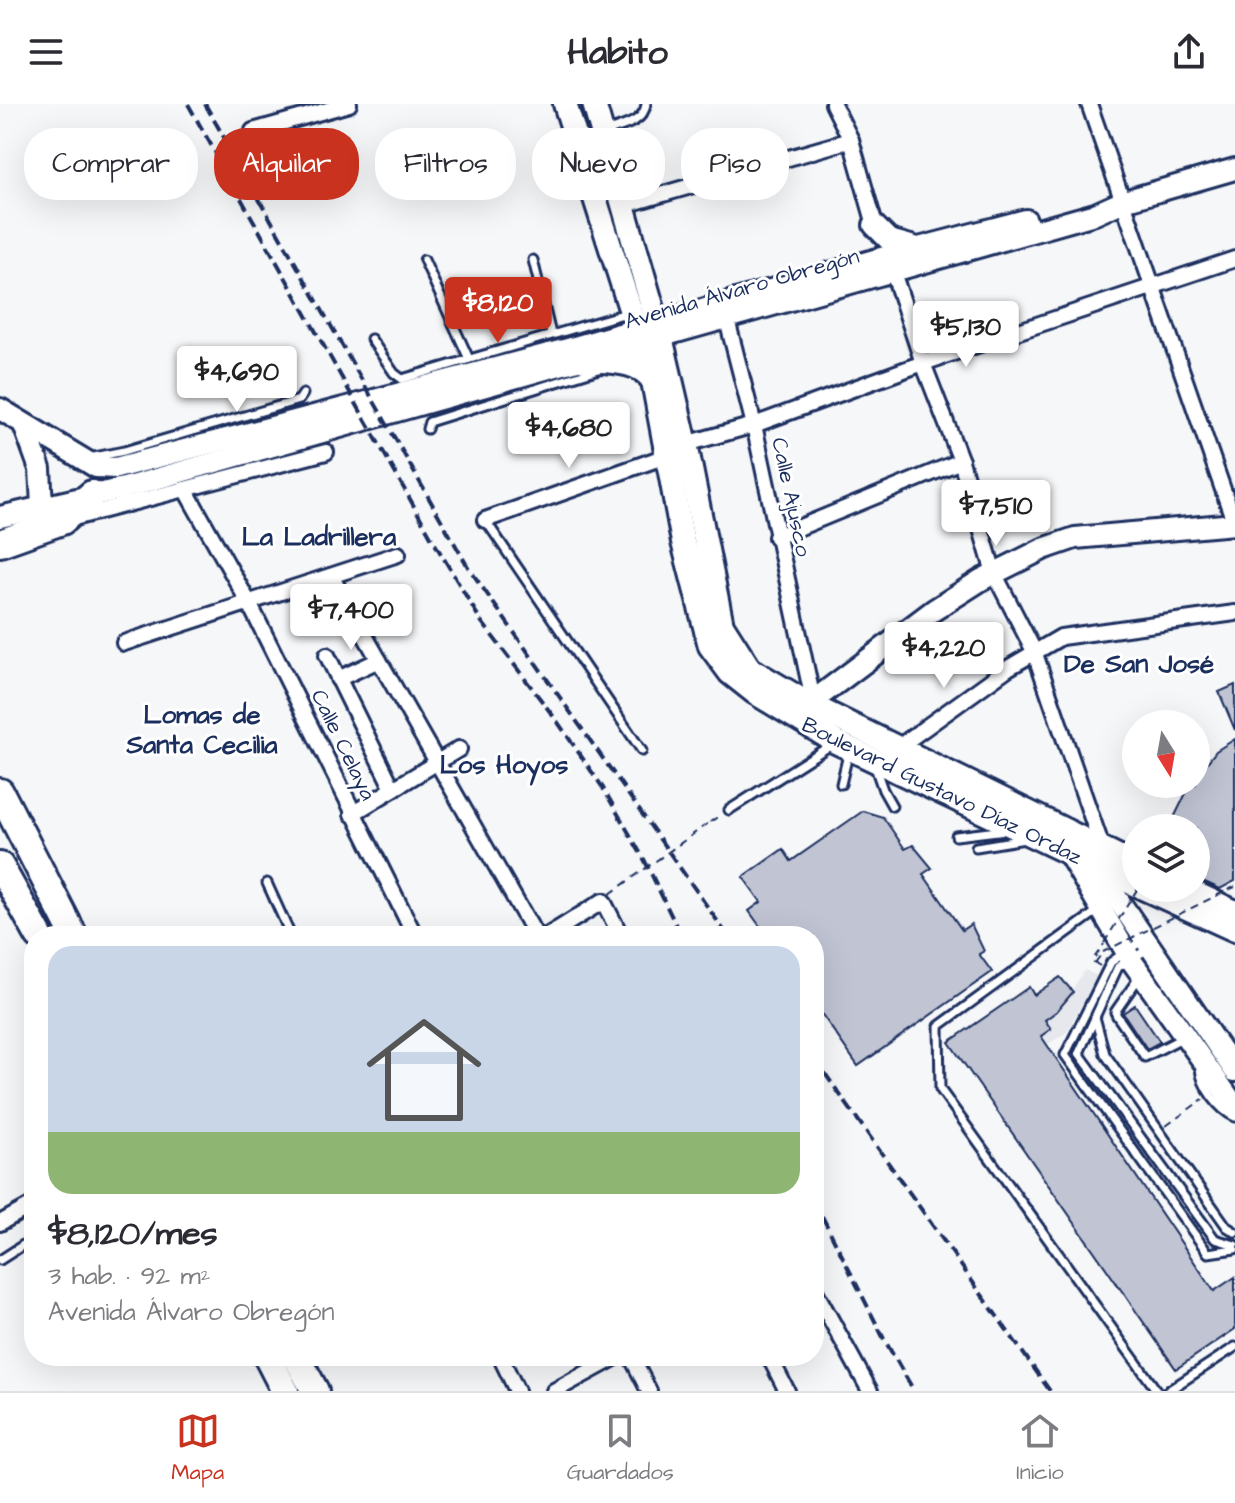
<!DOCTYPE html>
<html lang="es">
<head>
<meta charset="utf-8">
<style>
	body { margin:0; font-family:"Architects Daughter",sans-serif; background:#f7f7f7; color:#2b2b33; height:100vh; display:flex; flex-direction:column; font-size:30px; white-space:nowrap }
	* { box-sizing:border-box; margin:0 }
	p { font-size:26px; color:#7c7c81 }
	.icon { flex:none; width:44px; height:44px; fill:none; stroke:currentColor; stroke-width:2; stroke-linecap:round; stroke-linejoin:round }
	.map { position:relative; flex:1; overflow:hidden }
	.details { position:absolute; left:24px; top:822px; width:800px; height:440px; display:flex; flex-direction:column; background:#fff; border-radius:32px; box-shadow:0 8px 32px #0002 }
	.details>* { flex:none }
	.guide { position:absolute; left:24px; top:24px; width:800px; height:72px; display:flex; gap:16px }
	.needle { width:52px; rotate:169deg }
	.fabs { position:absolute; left:1122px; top:606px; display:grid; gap:16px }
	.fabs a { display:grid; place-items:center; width:88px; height:88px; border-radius:50%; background:#fff; box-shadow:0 8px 32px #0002; font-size:40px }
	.price { position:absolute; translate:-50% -68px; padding:0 18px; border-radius:8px; background:#fff; color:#222; font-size:26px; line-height:52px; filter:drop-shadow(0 2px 4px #0008) }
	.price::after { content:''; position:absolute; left:50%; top:48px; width:24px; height:18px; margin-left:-12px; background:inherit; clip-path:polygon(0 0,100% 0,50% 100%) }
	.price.current { background:#c8321e; color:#fff }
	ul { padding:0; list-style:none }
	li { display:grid; align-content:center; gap:16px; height:424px; padding:0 24px }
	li+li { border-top:2px solid #e1e1e2 }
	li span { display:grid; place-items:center; height:248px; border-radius:24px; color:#555 }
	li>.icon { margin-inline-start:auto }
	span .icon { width:144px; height:144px; fill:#fffc; stroke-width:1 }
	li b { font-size:34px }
	.chip { padding:0 28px; border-radius:32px; background:#fff; box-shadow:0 8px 32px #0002; font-size:28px; line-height:72px }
	.chip.current { background:#c8321e; color:#fff }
	header { display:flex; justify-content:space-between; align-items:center; height:104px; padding:0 24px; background:#fff; font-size:36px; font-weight:800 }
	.menu { display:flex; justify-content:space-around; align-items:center; height:112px; border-top:2px solid #e1e1e2; background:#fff; font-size:22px; color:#7c7c81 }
	.menu a { display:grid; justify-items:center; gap:4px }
	.menu .current { color:#c8321e }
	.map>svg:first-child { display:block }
</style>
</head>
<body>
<header><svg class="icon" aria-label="menu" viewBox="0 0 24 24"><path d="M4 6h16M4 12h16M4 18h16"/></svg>Habito<svg class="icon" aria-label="share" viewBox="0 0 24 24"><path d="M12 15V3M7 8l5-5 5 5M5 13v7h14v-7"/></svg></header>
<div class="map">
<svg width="1235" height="1287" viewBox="0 0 1235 1287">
	<rect width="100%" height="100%" fill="#f6f7f9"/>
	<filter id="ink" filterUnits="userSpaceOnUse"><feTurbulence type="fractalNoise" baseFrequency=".0125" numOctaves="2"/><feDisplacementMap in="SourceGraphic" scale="16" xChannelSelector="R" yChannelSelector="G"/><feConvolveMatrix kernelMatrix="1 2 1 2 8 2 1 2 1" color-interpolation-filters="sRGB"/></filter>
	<g filter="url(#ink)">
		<polygon fill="#e6e8ee" points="1085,866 1097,872 1067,928 1047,941 1035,923 1057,907"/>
		<g fill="#c0c4d3" stroke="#1b2f5e" stroke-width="2">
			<polygon points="1235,581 1235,626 1219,588"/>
			<polygon points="1235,635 1235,777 1220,785 1196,774 1196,724 1169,724 1189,683 1196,680 1196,673 1216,647"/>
			<polygon points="863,707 883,713 905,745 913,741 932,764 923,770 962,826 971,820 984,847 979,850 992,868 858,962 814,899 814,832 767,832 749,807 761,798 743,773 783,745 791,757"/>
			<polygon points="1060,873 1073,888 1057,907 1045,916 1051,925 1041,932 1214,1187 1235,1173 1235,1225 1176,1265 949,938 1029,883 1034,891"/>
			<polygon points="1135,901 1160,938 1147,945 1123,909"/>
		</g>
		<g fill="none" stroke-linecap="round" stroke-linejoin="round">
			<defs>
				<g id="lane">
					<path d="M 605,28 C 621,22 644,19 646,0"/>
					<polyline points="424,156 469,255"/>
					<polyline points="533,156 551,230"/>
					<polyline points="371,235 394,269 402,275 630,208"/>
					<polyline points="427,325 429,318 599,265"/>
					<polyline points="89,354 124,347 299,296 303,290"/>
					<polyline points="486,417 642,647"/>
					<polyline points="874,660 883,686 892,702"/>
					<polyline points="841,680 849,646"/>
					<polyline points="729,706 831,641"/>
					<polyline points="956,732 1006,726"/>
					<polyline points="976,743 1025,735"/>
					<polyline points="267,779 291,832"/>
					<polyline points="1100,805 939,922 940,985 1157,1287"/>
					<polyline points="1143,836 1111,858 1065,951 1208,1149 1235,1145"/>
					<polyline points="1148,845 1118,863 1095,913 1105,950 1227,1123 1235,1128"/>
					<polyline points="1140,872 1115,908 1117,912 1145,953 1182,934"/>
					<polyline points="1095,914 1079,949 1215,1135 1235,1141"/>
					<path d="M 1200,964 C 1201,982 1219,1006 1235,1013"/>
					<polyline points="0,1156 34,1134"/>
					<polyline points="1168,1287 1235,1243"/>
				</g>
				<g id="street">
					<polyline points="833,0 851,36 877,128"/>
					<polyline points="1089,0 1235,420"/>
					<polyline points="253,27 349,0"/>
					<polyline points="625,101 851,36"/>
					<polyline points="891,162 923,259 961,357 994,469 1034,547 1102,743"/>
					<polyline points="725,208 754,321 813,596"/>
					<polyline points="686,340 754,321 923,259 1235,155"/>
					<polyline points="185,385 249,499 415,832"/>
					<polyline points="70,415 326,348"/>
					<polyline points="485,416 666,352"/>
					<polyline points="776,433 961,357"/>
					<polyline points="331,472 536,832"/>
					<polyline points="124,539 398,450"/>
					<polyline points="327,551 393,685"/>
					<polyline points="338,575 379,556"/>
					<polyline points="893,647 1008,564 1061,533 1235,509"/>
					<polyline points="352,710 459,645"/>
					<polyline points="547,832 603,797 621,832"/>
					<polyline points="0,1119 34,1100"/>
					<polyline points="814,1185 870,1287"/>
					<polyline points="500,1252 517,1287"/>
					<polyline points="631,1252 649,1287"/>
					<polyline points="769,1252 787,1287"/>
					<polyline points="554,1287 618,1252"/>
				</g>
				<g id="secondary">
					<polyline points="874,121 889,136 914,143"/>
					<polyline points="0,305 96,363 116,364 564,246 888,152 1026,116"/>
					<polyline points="24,321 40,365 42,401"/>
					<polyline points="0,413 124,384 1095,110 1124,97 1235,65"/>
					<polyline points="809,600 934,506 981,476 1043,445 1075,434 1235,420"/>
					<polyline points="1067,747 1131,856 1235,1002"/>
					<polyline points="1093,759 1235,967"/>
				</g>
				<g id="primary">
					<polyline points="565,0 653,277 683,438 710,542 730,569 754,588 836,638 1136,781"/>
					<polyline points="594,0 661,233 686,340 722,521 750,565 809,600 1136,761"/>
					<path d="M 584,256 C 608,258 638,255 653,277"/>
					<polyline points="1143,784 1235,826"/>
					<polyline points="1184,784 1235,808"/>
				</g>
				<g id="highway">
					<polyline points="0,439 62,417 92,390"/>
					<polyline points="0,688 74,832"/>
					<polyline points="0,762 39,832"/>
					<polyline points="267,1252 285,1287"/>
					<polyline points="296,1252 315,1287"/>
				</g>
			</defs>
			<use href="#lane" stroke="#1b2f5e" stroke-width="13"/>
			<use href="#street" stroke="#1b2f5e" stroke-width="20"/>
			<use href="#secondary" stroke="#1b2f5e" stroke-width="26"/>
			<use href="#primary" stroke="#1b2f5e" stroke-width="28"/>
			<use href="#highway" stroke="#1b2f5e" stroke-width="32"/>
			<g stroke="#1b2f5e" stroke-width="2" stroke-dasharray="8 6" stroke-linecap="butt">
				<polyline points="710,718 721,711"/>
				<polyline points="1230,785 1235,783"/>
				<polyline points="1095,859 1103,848"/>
				<polyline points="1100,862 1092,857 1104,840"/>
				<polyline points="1166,1022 1203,995"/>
			</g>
			<use href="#lane" stroke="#fff" stroke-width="7"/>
			<use href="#street" stroke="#fff" stroke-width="14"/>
			<use href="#secondary" stroke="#fff" stroke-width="20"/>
			<use href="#primary" stroke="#fff" stroke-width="22"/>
			<use href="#highway" stroke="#fff" stroke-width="26"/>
			<g stroke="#1b2f5e" stroke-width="4" stroke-dasharray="12 6" stroke-linecap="butt">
				<polyline points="188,0 434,438 481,517 557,617 603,684 645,757 681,832"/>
				<polyline points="205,0 468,463 728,832"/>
				<polyline points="814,954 1050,1287"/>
				<polyline points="814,1096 884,1235 914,1287"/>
			</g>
			<g stroke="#1b2f5e" stroke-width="2" stroke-dasharray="8 6" stroke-linecap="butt">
				<polyline points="610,790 710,718"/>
				<polyline points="1104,839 1138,784"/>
				<polyline points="1103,848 1230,785"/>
			</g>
		</g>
	</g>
	<g text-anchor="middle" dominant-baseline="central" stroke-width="6" stroke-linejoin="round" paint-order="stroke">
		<g font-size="22" fill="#1b2f5e" stroke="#fff">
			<text transform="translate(742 185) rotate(-16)">Avenida Álvaro Obregón</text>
			<text transform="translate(791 393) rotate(78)">Calle Ajusco</text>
			<text transform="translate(343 641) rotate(64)">Calle Celaya</text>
			<text transform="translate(942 687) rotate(26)">Boulevard Gustavo Díaz Ordaz</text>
		</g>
		<g font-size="26" font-weight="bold" fill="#1b2f5e" stroke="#fff">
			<text x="319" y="433">La Ladrillera</text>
			<text x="1139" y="560">De San José</text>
			<text x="202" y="611">Lomas de<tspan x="202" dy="30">Santa Cecilia</tspan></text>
			<text x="504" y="661">Los Hoyos</text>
		</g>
	</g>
</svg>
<div class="fabs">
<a><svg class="needle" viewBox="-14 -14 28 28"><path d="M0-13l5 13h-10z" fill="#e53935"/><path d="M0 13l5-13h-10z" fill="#7c7c81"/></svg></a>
<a><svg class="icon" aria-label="layers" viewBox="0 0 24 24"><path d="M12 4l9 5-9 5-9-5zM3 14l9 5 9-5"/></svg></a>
</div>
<b class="price current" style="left:498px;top:241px">$8,120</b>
<b class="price" style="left:966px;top:265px">$5,130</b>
<b class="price" style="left:237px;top:310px">$4,690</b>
<b class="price" style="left:569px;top:366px">$4,680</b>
<b class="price" style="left:996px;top:444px">$7,510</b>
<b class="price" style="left:351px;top:548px">$7,400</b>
<b class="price" style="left:944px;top:586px">$4,220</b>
<div class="guide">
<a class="chip">Comprar</a>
<a class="chip current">Alquilar</a>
<a class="chip">Filtros</a>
<a class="chip">Nuevo</a>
<a class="chip">Piso</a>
</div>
<section class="details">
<ul>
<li><span style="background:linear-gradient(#c9d6e8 75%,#8fb573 0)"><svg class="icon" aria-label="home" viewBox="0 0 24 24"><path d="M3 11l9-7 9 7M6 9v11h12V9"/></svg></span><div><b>$8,120/mes</b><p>3 hab. · 92 m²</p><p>Avenida Álvaro Obregón</p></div></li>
</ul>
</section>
</div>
<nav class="menu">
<a class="current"><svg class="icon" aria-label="map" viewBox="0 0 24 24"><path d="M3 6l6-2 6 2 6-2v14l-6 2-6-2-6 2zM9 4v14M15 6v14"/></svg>Mapa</a>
<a><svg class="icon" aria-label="saved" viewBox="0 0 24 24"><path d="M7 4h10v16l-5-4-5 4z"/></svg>Guardados</a>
<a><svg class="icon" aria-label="home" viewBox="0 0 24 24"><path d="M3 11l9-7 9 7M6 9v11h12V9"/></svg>Inicio</a>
</nav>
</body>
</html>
